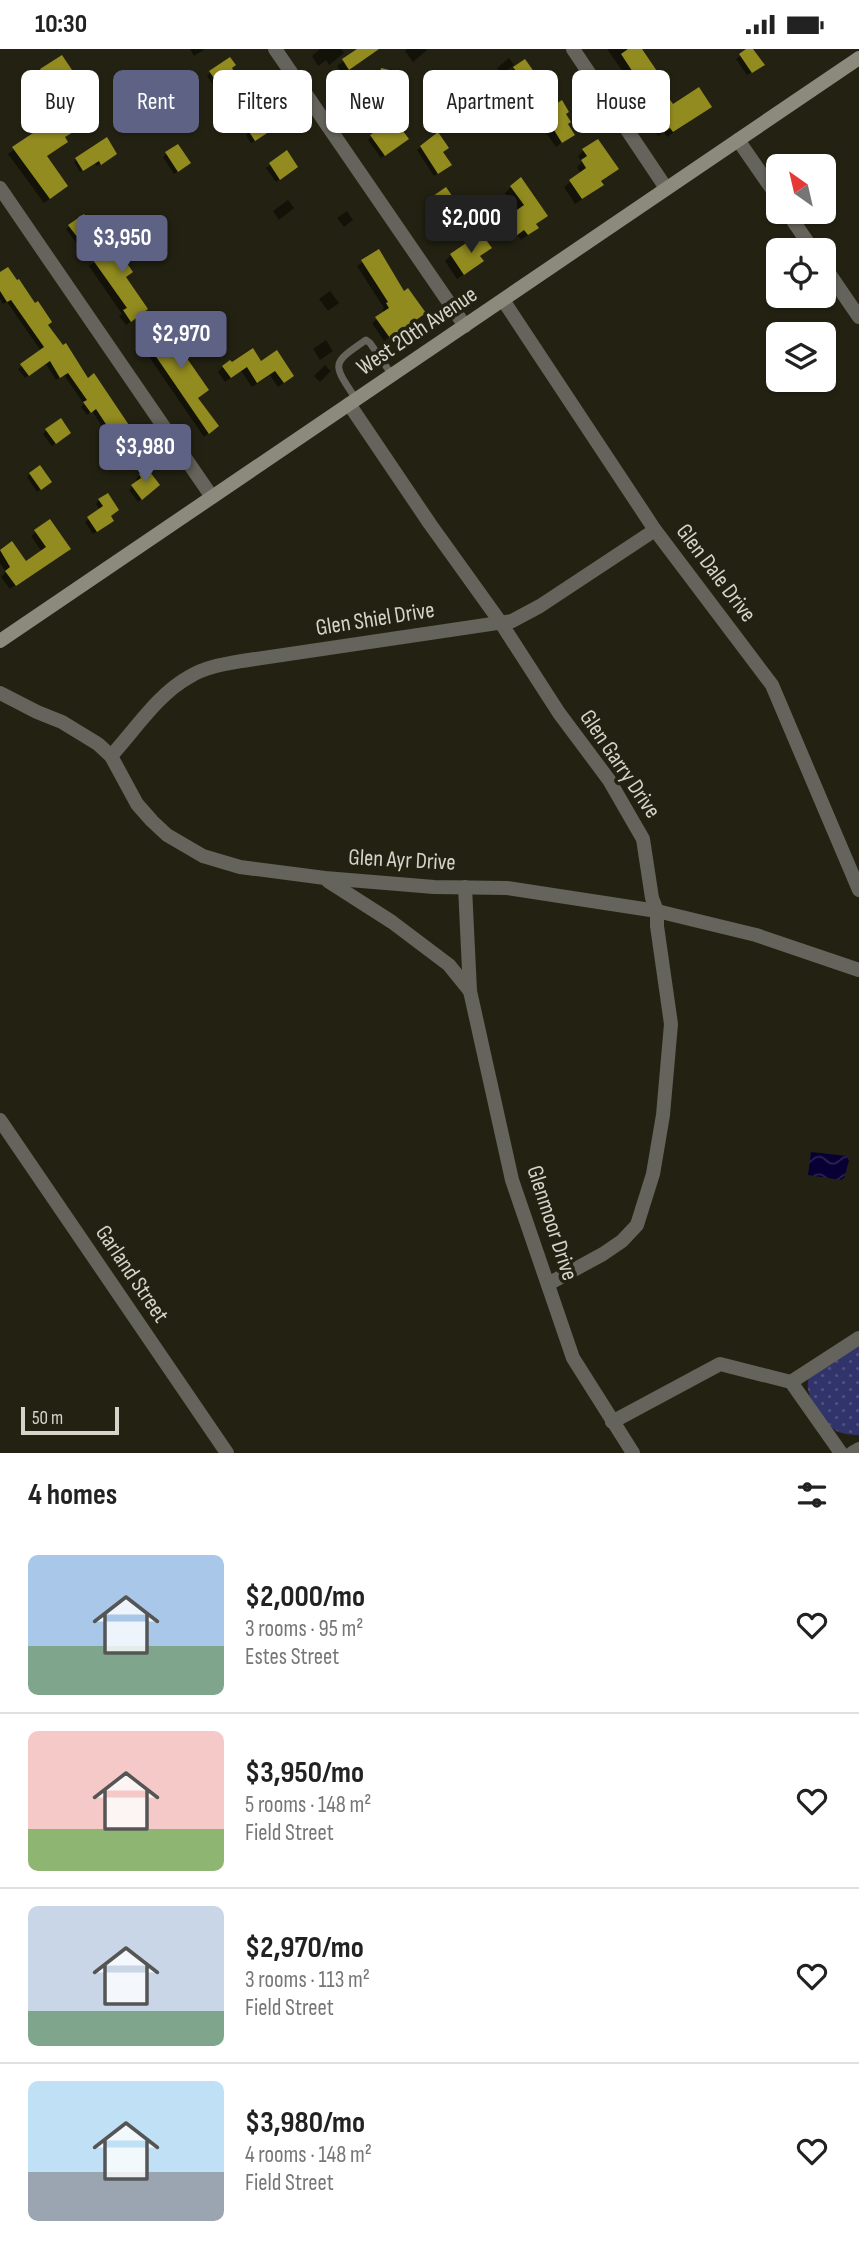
<!DOCTYPE html>
<html lang="en">
<head>
<meta charset="utf-8">
<style>
	body { margin:0; font-family:"Sofia Sans Condensed",sans-serif; background:#f2f2f2; color:#222; height:100vh; display:flex; flex-direction:column; font-size:26px; white-space:nowrap }
	* { box-sizing:border-box; margin:0 }
	p { font-size:23px; color:#767676 }
	.icon { flex:none; width:38px; height:38px; fill:none; stroke:currentColor; stroke-width:2; stroke-linecap:round; stroke-linejoin:round }
	.map { position:relative; height:1404px; overflow:hidden }
	.drawer { display:flex; flex-direction:column; background:#fff; flex:1 }
	.drawer>* { flex:none }
	.top-card { position:absolute; left:21px; top:21px; width:817px; height:63px; display:flex; gap:14px }
	.needle { width:46px; rotate:326deg }
	.buttons { position:absolute; left:766px; top:105px; display:grid; gap:14px }
	.buttons a { display:grid; place-items:center; width:70px; height:70px; border-radius:10px; background:#fff; box-shadow:0 2px 5px #0004; font-size:35px }
	.scale { position:absolute; left:21px; bottom:18px; width:98px; box-sizing:border-box; padding-left:7px; border:4px solid #d4d4ca; border-top:0; font-size:19px; line-height:24px; white-space:nowrap; color:#d4d4ca; -webkit-text-stroke:5px #232212; paint-order:stroke }
	.price { position:absolute; translate:-50% -60px; padding:0 16px; border-radius:7px; background:#5e6284; color:#fff; font-size:23px; line-height:46px; filter:drop-shadow(0 2px 4px #0008) }
	.price::after { content:''; position:absolute; left:50%; top:42px; width:21px; height:16px; margin-left:-10px; background:inherit; clip-path:polygon(0 0,100% 0,50% 100%) }
	.price.selected { background:#222; color:#fff }
	ul { padding:0; list-style:none }
	li { display:flex; align-items:center; gap:21px; height:175px; padding:0 28px }
	li+li { border-top:2px solid #e0e0e0 }
	li span { display:grid; place-items:center; flex:none; width:196px; height:140px; border-radius:10px; color:#555 }
	li>.icon { margin-inline-start:auto }
	span .icon { width:84px; height:84px; fill:#fffc; stroke-width:1 }
	li b { font-size:30px }
	h2 { display:flex; justify-content:space-between; align-items:center; height:84px; padding:0 28px; font-size:30px }
	.chip { padding:0 24px; border-radius:10px; background:#fff; box-shadow:0 2px 5px #0004; font-size:24px; line-height:63px }
	.chip.selected { background:#5e6284; color:#fff }
	.status { display:flex; justify-content:space-between; align-items:center; height:49px; padding:0 35px; background:#fff; direction:ltr }
	.status svg { height:19px; fill:currentColor }
	.map>svg:first-child { display:block }
</style>
</head>
<body>
<div class="status"><b>10:30</b><svg viewBox="0 0 49 12"><path d="M0 12V9h3v3zM5 12V6h3v6zM10 12V3h3v9zM15 12V0h3v12zM26 1h20v11H26zM47 4h2v5h-2z"/></svg></div>
<div class="map">
<svg width="859" height="1404" viewBox="0 0 859 1404">
	<defs>
		<pattern id="park-dots" width="8" height="8" patternUnits="userSpaceOnUse" patternTransform="scale(1.75)"><rect width="8" height="8" fill="#31346a"/><path d="M2 2h.1M6 6h.1" fill="none" stroke="#4e507e" stroke-width="1.8" stroke-linecap="round"/></pattern>
		<pattern id="water-waves" width="16" height="10" patternUnits="userSpaceOnUse" patternTransform="scale(1.75)"><rect width="16" height="10" fill="#080034"/><path d="M0 5q4-4 8 0t8 0" fill="none" stroke="#2b2450"/></pattern>
	</defs>
	<rect width="100%" height="100%" fill="#232212"/>
	<path fill="url(#park-dots)" d="M 859,1295 L 859,1386 C 850,1386 839,1385 832,1379 C 820,1368 803,1344 809,1329 Z"/>
	<polygon fill="url(#water-waves)" points="811,1103 847,1107 849,1112 844,1129 841,1131 808,1126"/>
	<g fill="#0007">
		<polygon points="190,0 205,0 194,7"/>
		<polygon points="320,0 342,0 344,4 329,16 326,11 318,17 312,7"/>
		<polygon points="360,0 366,0 363,11 343,25 337,17"/>
		<polygon points="407,0 426,0 427,1 413,13 405,2"/>
		<polygon points="607,0 636,0 659,28 638,44"/>
		<polygon points="749,0 759,19 747,26 736,10"/>
		<polygon points="509,9 514,16 502,25 497,19"/>
		<polygon points="514,19 531,30 521,37 511,23"/>
		<polygon points="230,20 230,31 269,82 251,94 246,86 249,83 226,48 223,50 207,27 210,24"/>
		<polygon points="42,21 68,27 47,40 38,25"/>
		<polygon points="382,21 396,42 393,46 375,42 378,25"/>
		<polygon points="561,54 566,75 573,85 556,98 542,78 535,82 531,75"/>
		<polygon points="672,58 710,58 667,88 664,83 658,87 645,68 650,62"/>
		<polygon points="38,78 72,82 64,89 66,93 61,98 45,108 61,142 44,154 8,105 34,86 33,83"/>
		<polygon points="391,86 403,94 381,109 368,91 372,87"/>
		<polygon points="421,98 442,103 446,120 434,127 417,101"/>
		<polygon points="584,101 616,120 600,133 596,141 575,155 564,138 581,125 577,118 582,113 578,107"/>
		<polygon points="287,104 293,121 276,133 266,119"/>
		<polygon points="166,105 185,117 174,125 163,108"/>
		<polygon points="113,107 97,117 95,114 80,123 74,113 76,110"/>
		<polygon points="511,138 540,172 535,176 531,184 521,191 518,186 510,191 500,177 518,162 505,144"/>
		<polygon points="434,149 456,157 467,164 448,177 431,152"/>
		<polygon points="288,151 294,159 279,171 273,162"/>
		<polygon points="347,162 353,171 344,178 337,169"/>
		<polygon points="70,177 91,185 77,195 66,180"/>
		<polygon points="129,188 137,199 123,211 124,229 141,265 126,276 119,267 122,265 89,217"/>
		<polygon points="471,199 489,199 479,208 476,218 457,230 445,212 451,206"/>
		<polygon points="379,202 387,219 421,266 384,292 372,274 385,264 382,261 384,259 357,217"/>
		<polygon points="0,226 46,277 133,394 119,403 92,362 87,366 81,358 84,355 64,326 56,331 46,315 25,329 18,320 41,302 7,253 3,255 0,250"/>
		<polygon points="330,242 339,254 328,262 319,250"/>
		<polygon points="212,273 220,293 209,301 198,284"/>
		<polygon points="171,285 182,305 196,350 212,381 204,388 141,296 145,291"/>
		<polygon points="326,291 333,302 320,311 313,300"/>
		<polygon points="276,304 287,332 278,338 270,326 252,338 241,322 225,333 218,323 223,318 261,314"/>
		<polygon points="325,316 331,322 320,333 314,327"/>
		<polygon points="47,381 66,387 52,397 43,385"/>
		<polygon points="149,401 154,407 143,415 138,408"/>
		<polygon points="30,425 46,436 37,443 27,428"/>
		<polygon points="140,426 158,436 138,453 129,441 138,433 136,430"/>
		<polygon points="99,451 114,464 109,467 108,475 93,485 85,473 100,461 96,455"/>
		<polygon points="49,473 64,504 10,540 1,528 6,523 0,514 0,503 11,495 25,515 42,503 31,487"/>
	</g>
	<g fill="#928b1f">
		<polygon points="357,0 379,0 349,21 342,10"/>
		<polygon points="628,0 642,0 661,28 644,40 621,5"/>
		<polygon points="746,0 753,0 765,16 752,24 739,5"/>
		<polygon points="62,6 74,24 51,38 40,20"/>
		<polygon points="230,8 236,16 232,19 237,27 232,30 245,50 253,45 275,79 255,92 248,81 252,79 230,46 227,48 209,22"/>
		<polygon points="525,10 537,27 525,35 513,18"/>
		<polygon points="381,19 402,24 398,43 377,39"/>
		<polygon points="699,38 712,58 673,83 670,79 664,83 649,61 668,48 673,55"/>
		<polygon points="562,51 569,63 566,65 571,73 568,75 575,86 562,94 549,73 542,78 536,68"/>
		<polygon points="61,61 75,82 65,88 68,93 47,107 68,137 50,150 12,98 39,80 37,77"/>
		<polygon points="385,76 391,84 400,78 409,90 385,107 370,86"/>
		<polygon points="438,83 449,99 443,103 452,116 438,125 420,97"/>
		<polygon points="107,88 117,105 101,116 99,112 83,122 75,109"/>
		<polygon points="598,90 619,120 601,132 604,136 582,150 569,131 586,119 581,111 587,107 582,100"/>
		<polygon points="178,95 191,114 178,123 165,103"/>
		<polygon points="287,101 298,118 280,131 269,114"/>
		<polygon points="521,128 548,167 536,175 539,179 528,186 524,181 516,187 504,170 524,156 510,137"/>
		<polygon points="446,138 457,154 464,149 472,161 452,175 433,147"/>
		<polygon points="84,165 96,182 81,193 68,176"/>
		<polygon points="130,185 139,199 124,210 133,223 126,228 148,260 131,273 123,261 127,259 93,211"/>
		<polygon points="484,188 492,199 480,207 484,212 464,226 450,205 469,192 472,196"/>
		<polygon points="379,200 404,242 408,239 426,264 390,289 375,268 389,259 386,254 388,253 361,211"/>
		<polygon points="8,218 17,231 19,230 35,254 38,252 52,273 48,276 63,296 66,294 88,329 94,324 139,391 123,401 96,360 91,364 83,353 87,351 68,324 60,329 50,312 29,327 20,315 44,298 11,251 7,253 0,242 0,223"/>
		<polygon points="172,270 179,280 173,284 186,303 184,305 209,341 198,349 219,377 209,385 144,290"/>
		<polygon points="213,271 226,290 213,298 200,279"/>
		<polygon points="253,299 261,312 277,301 294,327 284,334 275,322 257,334 247,318 231,329 222,317 230,311 232,313"/>
		<polygon points="61,369 71,384 56,395 45,380"/>
		<polygon points="40,416 52,433 41,441 29,424"/>
		<polygon points="147,419 160,436 142,451 131,436 141,429 139,425"/>
		<polygon points="108,444 119,461 111,467 114,472 97,483 87,468 103,457 98,450"/>
		<polygon points="50,470 71,500 16,537 5,522 10,518 0,501 12,492 26,512 46,498 34,481"/>
	</g>
	<g fill="none" stroke-linecap="round" stroke-linejoin="round">
		<path stroke="#64645c" stroke-width="7" d="M 356,350 C 332,314 331,315 366,291 L 370,294 L 392,326"/>
		<g stroke="#64645c" stroke-width="14">
			<polyline points="275,0 465,277"/>
			<polyline points="573,0 666,139"/>
			<polyline points="738,91 779,150"/>
			<polyline points="0,139 212,448"/>
			<polyline points="787,163 813,201"/>
			<polyline points="824,217 859,268"/>
			<polyline points="503,251 655,481 772,636 859,841"/>
			<polyline points="349,355 430,475 501,574 559,664 609,731 643,790 652,849 657,862 657,877 671,975 663,1066 653,1125 637,1176 622,1192 603,1205 548,1235"/>
			<polyline points="0,644 37,663 62,673 98,695 111,707 137,755 152,772 167,786 203,807 240,818 325,829 434,838 507,839 657,862 756,886 859,921"/>
			<path d="M 111,707 C 134,682 159,644 189,628 C 205,618 224,615 242,612 L 512,572 L 540,557 L 655,481"/>
			<polyline points="328,832 392,873 449,916 470,942"/>
			<polyline points="465,838 470,942 512,1131 573,1309 633,1404"/>
			<polyline points="0,1071 227,1404"/>
			<polyline points="791,1333 859,1289"/>
			<polyline points="612,1373 720,1315 791,1333 841,1404"/>
			<polyline points="852,1404 859,1400"/>
		</g>
		<polyline stroke="#8b8a7d" stroke-width="14" points="0,592 859,9"/>
	</g>
	<g text-anchor="middle" dominant-baseline="central" stroke-width="7" stroke-linejoin="round" paint-order="stroke">
		<g font-size="23" fill="#d4d4ca" stroke="#232212">
			<text transform="translate(417 282) rotate(-34)">West 20th Avenue</text>
			<text transform="translate(716 524) rotate(53)">Glen Dale Drive</text>
			<text transform="translate(375 570) rotate(-9)">Glen Shiel Drive</text>
			<text transform="translate(620 715) rotate(56)">Glen Garry Drive</text>
			<text transform="translate(402 811) rotate(3)">Glen Ayr Drive</text>
			<text transform="translate(552 1174) rotate(72)">Glenmoor Drive</text>
			<text transform="translate(132 1225) rotate(56)">Garland Street</text>
		</g>
	</g>
</svg>
<div class="buttons">
<a><svg class="needle" viewBox="-14 -14 28 28"><path d="M0-13l5 13h-10z" fill="#e53935"/><path d="M0 13l5-13h-10z" fill="#767676"/></svg></a>
<a><svg class="icon" aria-label="locate" viewBox="0 0 24 24"><circle cx="12" cy="12" r="6"/><path d="M12 2v4M12 18v4M2 12h4M18 12h4"/></svg></a>
<a><svg class="icon" aria-label="layers" viewBox="0 0 24 24"><path d="M12 4l9 5-9 5-9-5zM3 14l9 5 9-5"/></svg></a>
</div>
<div class="scale">50 m</div>
<b class="price selected" style="left:471px;top:206px">$2,000</b>
<b class="price" style="left:122px;top:226px">$3,950</b>
<b class="price" style="left:181px;top:322px">$2,970</b>
<b class="price" style="left:145px;top:435px">$3,980</b>
<div class="top-card">
<a class="chip">Buy</a>
<a class="chip selected">Rent</a>
<a class="chip">Filters</a>
<a class="chip">New</a>
<a class="chip">Apartment</a>
<a class="chip">House</a>
</div>
</div>
<section class="drawer">
<h2>4 homes<svg class="icon" aria-label="filters" viewBox="0 0 24 24"><path d="M4 7h16M4 17h16"/><circle cx="9" cy="7" r="2"/><circle cx="15" cy="17" r="2"/></svg></h2>
<ul>
<li><span style="background:linear-gradient(#a9c7e8 65%,#7fa58c 0)"><svg class="icon" aria-label="home" viewBox="0 0 24 24"><path d="M3 11l9-7 9 7M6 9v11h12V9"/></svg></span><div><b>$2,000/mo</b><p>3 rooms · 95 m²</p><p>Estes Street</p></div><svg class="icon" aria-label="heart" viewBox="0 0 24 24"><path d="M12 20l-8-8c-3-5 5-10 8-4 3-6 11-1 8 4z"/></svg></li>
<li><span style="background:linear-gradient(#f6c9c9 70%,#8fb573 0)"><svg class="icon" aria-label="home" viewBox="0 0 24 24"><path d="M3 11l9-7 9 7M6 9v11h12V9"/></svg></span><div><b>$3,950/mo</b><p>5 rooms · 148 m²</p><p>Field Street</p></div><svg class="icon" aria-label="heart" viewBox="0 0 24 24"><path d="M12 20l-8-8c-3-5 5-10 8-4 3-6 11-1 8 4z"/></svg></li>
<li><span style="background:linear-gradient(#c9d6e8 75%,#7fa58c 0)"><svg class="icon" aria-label="home" viewBox="0 0 24 24"><path d="M3 11l9-7 9 7M6 9v11h12V9"/></svg></span><div><b>$2,970/mo</b><p>3 rooms · 113 m²</p><p>Field Street</p></div><svg class="icon" aria-label="heart" viewBox="0 0 24 24"><path d="M12 20l-8-8c-3-5 5-10 8-4 3-6 11-1 8 4z"/></svg></li>
<li><span style="background:linear-gradient(#bfe0f5 65%,#9aa5b1 0)"><svg class="icon" aria-label="home" viewBox="0 0 24 24"><path d="M3 11l9-7 9 7M6 9v11h12V9"/></svg></span><div><b>$3,980/mo</b><p>4 rooms · 148 m²</p><p>Field Street</p></div><svg class="icon" aria-label="heart" viewBox="0 0 24 24"><path d="M12 20l-8-8c-3-5 5-10 8-4 3-6 11-1 8 4z"/></svg></li>
</ul>
</section>
</body>
</html>
